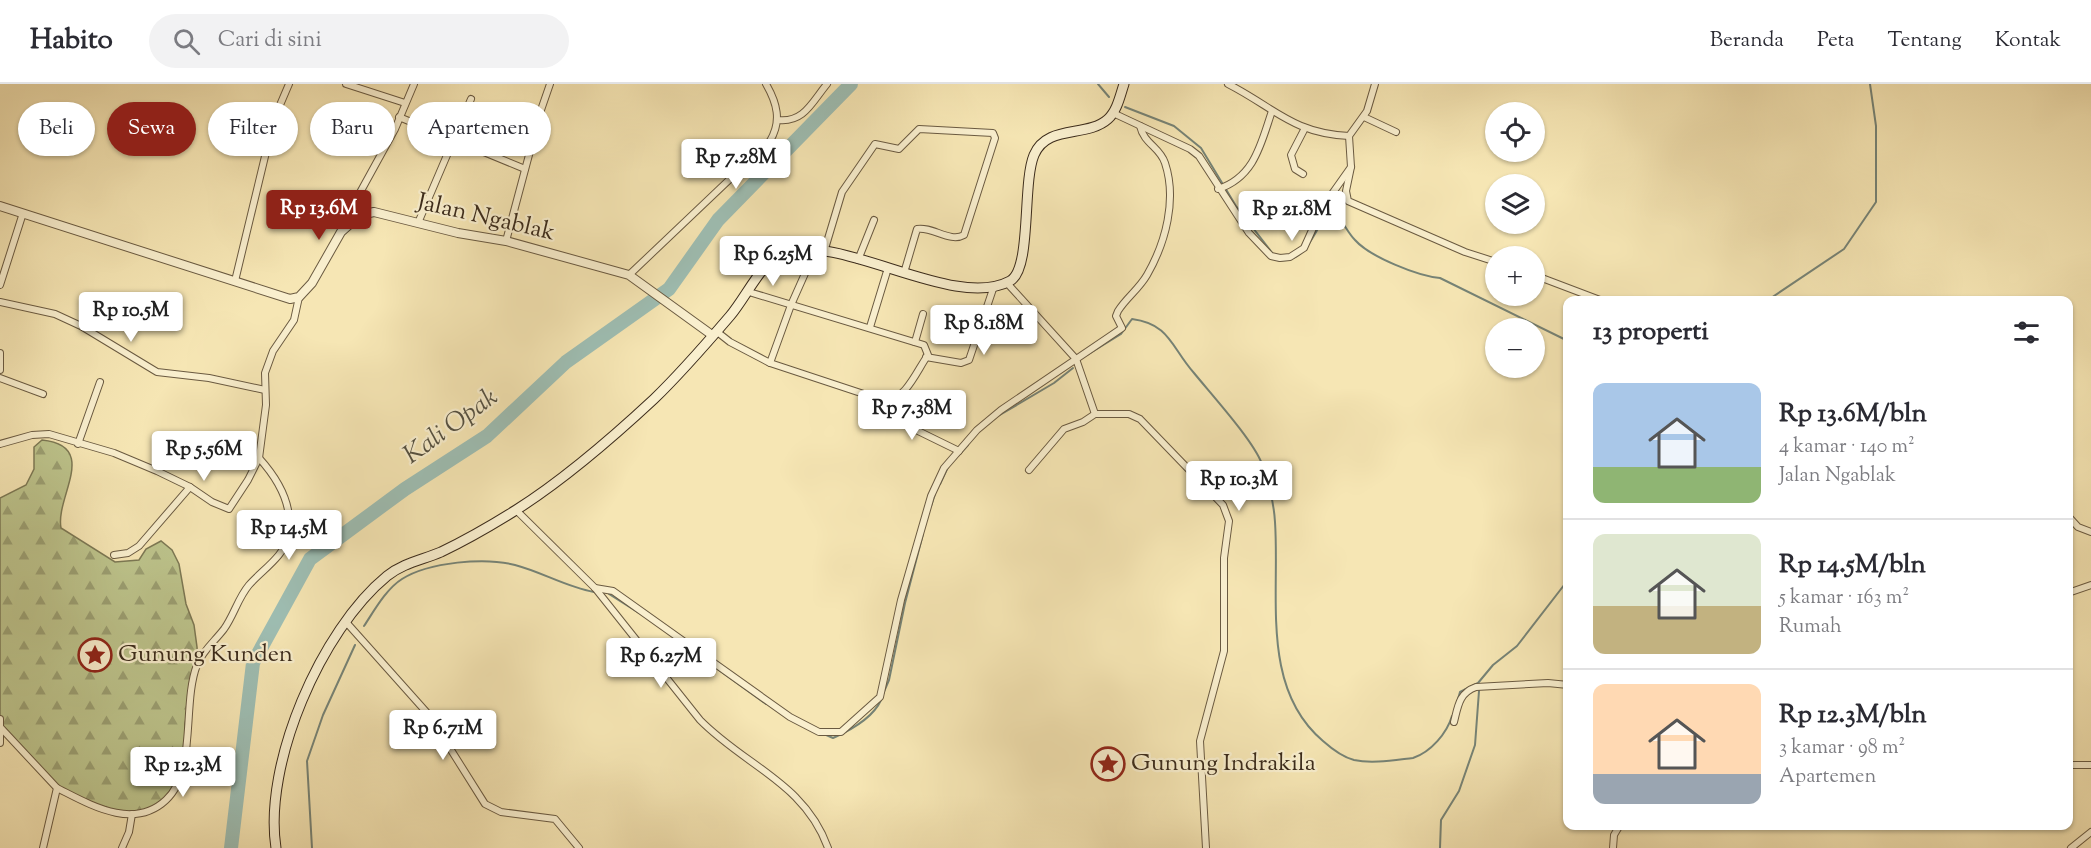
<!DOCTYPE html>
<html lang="id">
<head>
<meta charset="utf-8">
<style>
	body { margin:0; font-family:"Sorts Mill Goudy",serif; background:#f2f2f3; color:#2b2b33; height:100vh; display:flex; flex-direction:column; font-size:22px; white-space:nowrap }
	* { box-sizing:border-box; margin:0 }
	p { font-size:20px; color:#7c7c81 }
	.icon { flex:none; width:33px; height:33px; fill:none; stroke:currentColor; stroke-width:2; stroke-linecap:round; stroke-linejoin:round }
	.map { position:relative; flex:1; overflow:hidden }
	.side { position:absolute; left:1563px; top:212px; width:510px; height:534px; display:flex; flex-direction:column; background:#fff; border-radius:12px; box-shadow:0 2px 4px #0004 }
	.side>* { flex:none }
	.banner { position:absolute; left:18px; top:18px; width:570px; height:54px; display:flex; gap:12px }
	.fabs { position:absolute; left:1485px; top:18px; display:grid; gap:12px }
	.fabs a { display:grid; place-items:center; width:60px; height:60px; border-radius:50%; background:#fff; box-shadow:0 2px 4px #0004; font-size:30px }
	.price { position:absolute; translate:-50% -51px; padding:0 14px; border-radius:6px; background:#fff; color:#222; font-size:20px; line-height:39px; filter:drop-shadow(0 2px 3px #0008) }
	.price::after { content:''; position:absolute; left:50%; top:36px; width:18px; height:14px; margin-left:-9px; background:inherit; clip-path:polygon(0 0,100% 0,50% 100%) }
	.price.active { background:#8f2418; color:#fff }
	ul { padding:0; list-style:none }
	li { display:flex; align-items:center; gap:18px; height:150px; padding:0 30px }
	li+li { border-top:2px solid #e1e1e2 }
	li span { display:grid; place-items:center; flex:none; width:168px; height:120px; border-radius:12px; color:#555 }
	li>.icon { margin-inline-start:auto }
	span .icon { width:72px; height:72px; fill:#fffc; stroke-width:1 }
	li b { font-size:26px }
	h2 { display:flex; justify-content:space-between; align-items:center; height:72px; padding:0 30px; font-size:26px }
	.chip { padding:0 21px; border-radius:27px; background:#fff; box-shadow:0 2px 4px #0004; font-size:21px; line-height:54px }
	.chip.active { background:#8f2418; color:#fff }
	header { display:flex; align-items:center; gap:36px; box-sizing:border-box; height:84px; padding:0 30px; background:#fff; border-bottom:2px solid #e1e1e2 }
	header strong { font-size:28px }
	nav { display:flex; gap:33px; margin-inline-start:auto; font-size:21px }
	.search { width:420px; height:54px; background:#f2f2f3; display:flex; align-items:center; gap:15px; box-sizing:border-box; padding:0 21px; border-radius:33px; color:#7c7c81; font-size:22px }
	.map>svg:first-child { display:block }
</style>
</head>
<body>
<header>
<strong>Habito</strong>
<div class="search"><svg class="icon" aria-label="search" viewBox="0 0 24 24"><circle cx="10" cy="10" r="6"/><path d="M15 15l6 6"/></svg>Cari di sini</div>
<nav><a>Beranda</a><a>Peta</a><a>Tentang</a><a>Kontak</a></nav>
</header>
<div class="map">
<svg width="2091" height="764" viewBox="0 0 2091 764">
	<defs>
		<pattern id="forest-firs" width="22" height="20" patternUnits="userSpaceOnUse" patternTransform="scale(1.5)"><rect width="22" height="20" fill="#bdc48c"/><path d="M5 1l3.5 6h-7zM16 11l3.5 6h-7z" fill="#9b9f72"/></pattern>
	</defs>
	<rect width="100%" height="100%" fill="#f6e6b4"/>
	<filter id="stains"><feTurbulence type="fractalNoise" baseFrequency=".00333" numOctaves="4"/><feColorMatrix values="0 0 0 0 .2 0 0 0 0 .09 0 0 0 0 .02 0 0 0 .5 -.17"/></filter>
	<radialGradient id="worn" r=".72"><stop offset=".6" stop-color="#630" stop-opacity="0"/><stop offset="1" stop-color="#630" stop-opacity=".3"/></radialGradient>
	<path fill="url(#forest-firs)" stroke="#7c7854" stroke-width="1.5" d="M 42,356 C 100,362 55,413 61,444 L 115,478 L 139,476 L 146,465 L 161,457 L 172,466 L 179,480 L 186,520 L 194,541 L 197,563 L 198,578 L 193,592 L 185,640 L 185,665 L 174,705 L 150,726 L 132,730 L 100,725 L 57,704 L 2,644 L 0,631 L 0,414 L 26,401 L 34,385 L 34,363 Z"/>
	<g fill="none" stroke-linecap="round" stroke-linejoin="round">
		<g stroke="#768376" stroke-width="2">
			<polyline points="1098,0 1109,13"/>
			<polyline points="1125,23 1174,42 1201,64 1236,122 1273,170"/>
			<path d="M 1277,176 C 1307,180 1312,149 1328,129 L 1335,130 C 1344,138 1347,148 1355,156 C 1370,173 1418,192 1440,194 L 1568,257"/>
			<polyline points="1768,216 1844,165 1876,118 1876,42 1870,0"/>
			<path d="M 1087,271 L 1121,250 L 1132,235 C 1170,240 1171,263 1194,289 C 1211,310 1253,356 1262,380 C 1268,397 1274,420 1275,438 C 1280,511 1260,604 1323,657 C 1332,665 1342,673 1354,676 C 1372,680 1395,676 1413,674 C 1431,668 1447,649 1452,632"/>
			<polyline points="998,332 1054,299 1073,284"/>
			<polyline points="958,372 968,361"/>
			<polyline points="940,400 948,383"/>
			<polyline points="931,422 935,410"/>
			<polyline points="609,510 639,529"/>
			<path d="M 364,542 C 374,527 386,505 402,495 C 429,478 485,473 515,481 C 542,488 566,503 594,508"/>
			<polyline points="705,576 766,620"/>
			<polyline points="883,610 889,596 905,519 923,450"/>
			<polyline points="1458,615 1460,608 1478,599 1493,581 1517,562 1568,496"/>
			<path d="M 824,650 L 833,654 C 851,646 873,634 881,616"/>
			<polyline points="312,764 307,677 323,631 355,561"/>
			<polyline points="1440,764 1441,736 1459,707 1475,661 1479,607"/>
		</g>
		<polyline stroke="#9ebeb3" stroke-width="14" points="231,764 253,579 310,475 405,405 487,352 566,278 669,205 718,136 851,0"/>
		<defs>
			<g id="minor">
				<polyline points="346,0 405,19"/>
				<path d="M 1228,0 C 1275,24 1292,49 1349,52"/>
				<polyline points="1375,0 1367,27 1349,52 1351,83 1346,107 1348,117 1465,168 1496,178"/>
				<polyline points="1113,29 1190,65 1199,72 1249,149 1271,172 1280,174 1290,173 1304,164 1322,124 1351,83"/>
				<polyline points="399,33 525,85"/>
				<polyline points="1364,33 1396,48"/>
				<path d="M 778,36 C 804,39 812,18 827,0"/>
				<polyline points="1303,90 1295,85 1291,71 1305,44"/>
				<path d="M 1218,105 C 1255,93 1261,59 1272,27"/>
				<polyline points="360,131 357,114 395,45 414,0"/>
				<polyline points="418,139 471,15"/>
				<polyline points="506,157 541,26 550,0"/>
				<path d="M 824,168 L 842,108 L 875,60 L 899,65 L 919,45 L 993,49 L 995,54 L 964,151 C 950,159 932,142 917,145 L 904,189"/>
				<polyline points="858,176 874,136"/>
				<path d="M 629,191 L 770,57 C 782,37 777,19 766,0"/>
				<polyline points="1534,191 1600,216"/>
				<polyline points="235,197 274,35 289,0"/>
				<polyline points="1007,199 1076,275 1095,330 1129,330 1140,335 1223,421 1229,437 1224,474 1224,567 1200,657 1206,764"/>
				<polyline points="0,201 23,129"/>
				<polyline points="0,218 55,230 81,242 157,288 209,294 265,306"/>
				<polyline points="870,243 888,184"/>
				<path d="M 716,247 L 730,258 L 770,279 L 885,317 C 906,316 917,286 928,271 L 924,261 L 749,208"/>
				<polyline points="915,258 923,230"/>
				<polyline points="0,269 0,286"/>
				<polyline points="926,273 961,279 969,276 994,202"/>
				<polyline points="770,279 791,221 815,167"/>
				<polyline points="0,294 43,310"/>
				<polyline points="885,317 914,345 959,367"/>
				<polyline points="0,360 32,351 49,350 114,369 157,387 190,403 212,418 229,425 248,396 259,374 266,321 265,289 273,267 294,236 299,213"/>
				<polyline points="78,360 100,298"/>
				<polyline points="1029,386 1064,345 1083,338 1095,330"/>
				<path d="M 516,426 L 595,504 L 700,636 C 745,682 805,699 828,764"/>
				<polyline points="2068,432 2078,443 2091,448"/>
				<polyline points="114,471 128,469 139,462 190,403"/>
				<path d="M 595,504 L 613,507 L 790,633 L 819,648 L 841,648 L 880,613 L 901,516 L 931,412 L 944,384 L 977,346 L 1001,326 L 1122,244 L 1116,232 L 1118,227 C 1126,214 1139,205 1147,191 C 1166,158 1177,115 1165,79 C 1160,63 1144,60 1140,42"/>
				<polyline points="2068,509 2091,501"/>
				<polyline points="346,538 429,631 485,720 501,728 555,735 579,764"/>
				<polyline points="0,635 0,659"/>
				<path d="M 1454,638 C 1458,622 1459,609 1476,603 L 1548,599 L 1568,601"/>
				<polyline points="1,644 57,704 43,764"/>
				<polyline points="2068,681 2091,681"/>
				<path d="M 57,704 C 89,720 133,747 166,716 C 197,688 182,619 197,581 C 203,566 215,557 224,545 C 234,531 238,514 249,501 C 262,486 285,472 288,452 C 294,423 278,395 259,374"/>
				<polyline points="122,764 129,748 132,730"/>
				<polyline points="1613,764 1614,751 1620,741"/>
				<polyline points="2071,764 2091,748"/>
			</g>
			<polyline id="tertiary" points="0,122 290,215 299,213 312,199 341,148 360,131 374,128 458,149 506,157 629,191 712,251"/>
			<path id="secondary" d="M 276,764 C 263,680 321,546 387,492 C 403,479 422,476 441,468 C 466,456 492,441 516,426 C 565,395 611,355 654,315 C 681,289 706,260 730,232 C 745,215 764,174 784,168 C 844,150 954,227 1010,197 C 1032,185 1022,100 1034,71 C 1047,40 1087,54 1108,35 C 1117,27 1120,12 1124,0"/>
		</defs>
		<use href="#minor" stroke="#6a5a41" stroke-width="8"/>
		<use href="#tertiary" stroke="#6a5a41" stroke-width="10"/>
		<use href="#secondary" stroke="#3b2b1b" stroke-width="11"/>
		<use href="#minor" stroke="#f9efce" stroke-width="6"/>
		<use href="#tertiary" stroke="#f9efce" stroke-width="8"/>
		<use href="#secondary" stroke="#f9efce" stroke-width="9"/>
	</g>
	<defs>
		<symbol id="sight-ring" viewBox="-11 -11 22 22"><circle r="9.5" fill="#f9efce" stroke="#8f2418" stroke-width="1.5"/><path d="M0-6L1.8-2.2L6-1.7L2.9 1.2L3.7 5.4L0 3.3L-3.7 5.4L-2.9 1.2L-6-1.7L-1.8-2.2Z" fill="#8f2418"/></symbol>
	</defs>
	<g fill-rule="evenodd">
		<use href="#sight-ring" x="76" y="552" width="38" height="38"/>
		<use href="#sight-ring" x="1089" y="661" width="38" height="38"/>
	</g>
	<g text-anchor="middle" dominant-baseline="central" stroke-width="4.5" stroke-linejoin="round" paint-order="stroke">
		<g font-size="24" fill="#3b2b1b" stroke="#f9efce">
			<text transform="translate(486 134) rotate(13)">Jalan Ngablak</text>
		</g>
		<g font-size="24" fill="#3b2b1b" stroke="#f9efce" text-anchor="start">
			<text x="118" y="571">Gunung Kunden</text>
			<text x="1131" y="680">Gunung Indrakila</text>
		</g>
		<g font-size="26" font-style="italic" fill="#545041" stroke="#f9efce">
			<text transform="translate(451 343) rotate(-36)">Kali Opak</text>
		</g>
	</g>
	<rect width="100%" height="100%" filter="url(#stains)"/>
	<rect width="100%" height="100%" fill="url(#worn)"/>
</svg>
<div class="fabs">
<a><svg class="icon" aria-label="locate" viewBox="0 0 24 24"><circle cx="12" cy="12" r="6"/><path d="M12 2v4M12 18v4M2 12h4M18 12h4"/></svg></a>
<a><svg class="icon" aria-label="layers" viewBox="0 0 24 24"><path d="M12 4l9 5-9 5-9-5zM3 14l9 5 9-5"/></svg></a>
<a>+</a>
<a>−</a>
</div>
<b class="price" style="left:736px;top:106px">Rp 7.28M</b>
<b class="price active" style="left:319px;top:157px">Rp 13.6M</b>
<b class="price" style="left:1292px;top:158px">Rp 21.8M</b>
<b class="price" style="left:773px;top:203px">Rp 6.25M</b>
<b class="price" style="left:131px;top:259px">Rp 10.5M</b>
<b class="price" style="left:984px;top:272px">Rp 8.18M</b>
<b class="price" style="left:912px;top:357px">Rp 7.38M</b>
<b class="price" style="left:204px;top:398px">Rp 5.56M</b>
<b class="price" style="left:1239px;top:428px">Rp 10.3M</b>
<b class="price" style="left:289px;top:477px">Rp 14.5M</b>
<b class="price" style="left:661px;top:605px">Rp 6.27M</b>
<b class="price" style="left:443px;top:677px">Rp 6.71M</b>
<b class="price" style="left:183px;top:714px">Rp 12.3M</b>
<div class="banner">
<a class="chip">Beli</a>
<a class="chip active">Sewa</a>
<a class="chip">Filter</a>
<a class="chip">Baru</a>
<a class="chip">Apartemen</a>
</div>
<section class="side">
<h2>13 properti<svg class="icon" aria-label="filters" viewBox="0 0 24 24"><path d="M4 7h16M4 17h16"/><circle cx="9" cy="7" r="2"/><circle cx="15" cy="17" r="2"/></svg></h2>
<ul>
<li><span style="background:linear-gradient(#a9c7e8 70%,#8fb573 0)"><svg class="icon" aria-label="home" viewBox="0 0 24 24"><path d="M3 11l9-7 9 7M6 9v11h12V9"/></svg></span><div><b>Rp 13.6M/bln</b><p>4 kamar · 140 m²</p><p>Jalan Ngablak</p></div></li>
<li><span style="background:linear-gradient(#dfe7d0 60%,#c2b280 0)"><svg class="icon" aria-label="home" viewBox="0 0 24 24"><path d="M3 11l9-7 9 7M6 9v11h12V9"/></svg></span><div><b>Rp 14.5M/bln</b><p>5 kamar · 163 m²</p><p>Rumah</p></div></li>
<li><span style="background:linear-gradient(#ffd9b3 75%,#9aa5b1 0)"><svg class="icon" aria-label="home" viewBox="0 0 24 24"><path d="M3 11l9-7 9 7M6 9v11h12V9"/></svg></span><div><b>Rp 12.3M/bln</b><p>3 kamar · 98 m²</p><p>Apartemen</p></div></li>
</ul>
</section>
</div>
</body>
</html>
